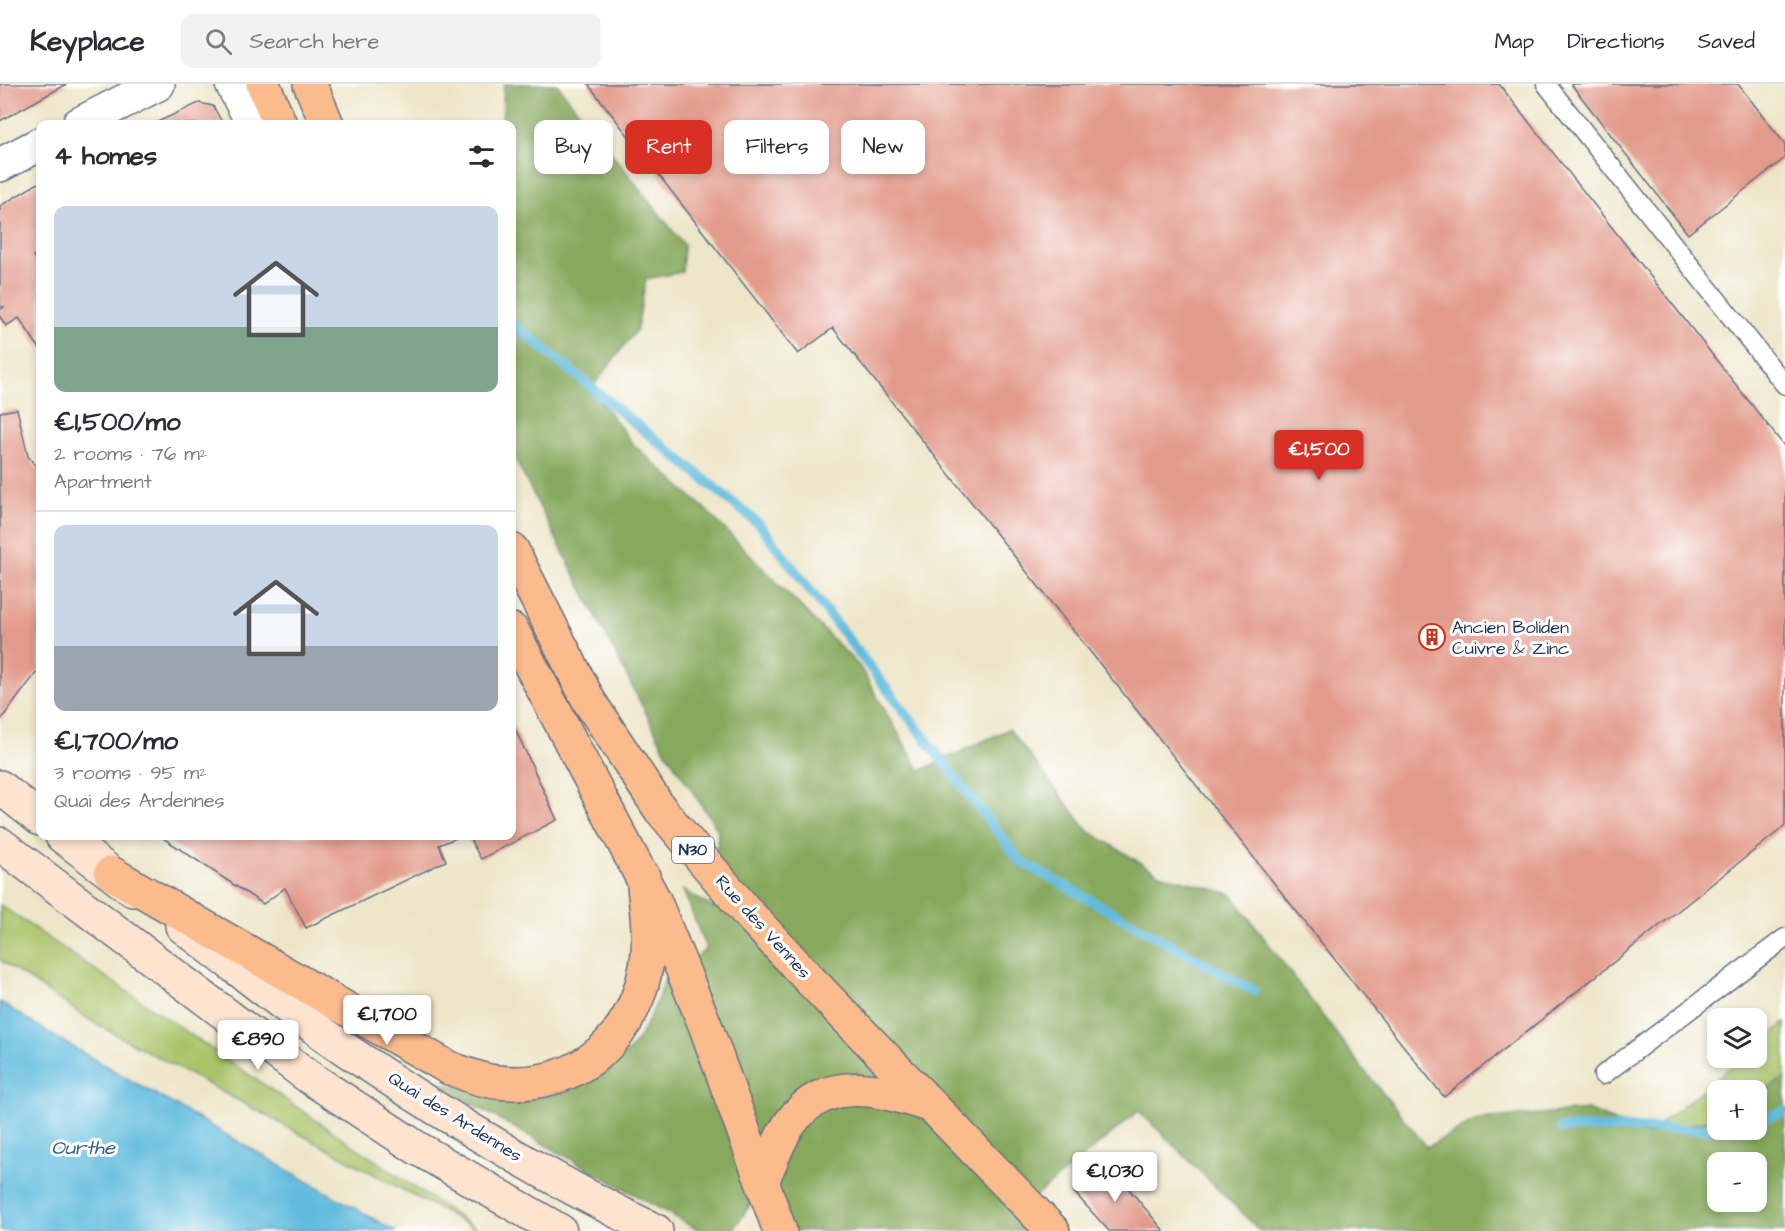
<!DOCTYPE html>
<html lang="en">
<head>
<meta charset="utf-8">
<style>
	body { margin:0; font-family:"Architects Daughter",sans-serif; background:#f2f2f3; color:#2b2b33; height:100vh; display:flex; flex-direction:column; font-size:22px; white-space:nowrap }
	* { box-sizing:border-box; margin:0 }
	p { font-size:20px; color:#7c7c81 }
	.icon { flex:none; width:33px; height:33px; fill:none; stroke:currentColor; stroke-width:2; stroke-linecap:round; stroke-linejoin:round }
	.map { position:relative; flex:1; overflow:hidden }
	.sheet { position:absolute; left:36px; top:36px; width:480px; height:720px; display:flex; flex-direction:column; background:#fff; border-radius:12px; box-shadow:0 3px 9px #0003 }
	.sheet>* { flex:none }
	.top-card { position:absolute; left:534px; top:36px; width:570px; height:54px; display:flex; gap:12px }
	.controls { position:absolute; left:1707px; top:924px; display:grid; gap:12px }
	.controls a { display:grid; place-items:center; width:60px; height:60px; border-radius:12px; background:#fff; box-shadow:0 3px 9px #0003; font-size:30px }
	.price { position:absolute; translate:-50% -51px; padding:0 14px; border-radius:6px; background:#fff; color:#222; font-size:20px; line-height:39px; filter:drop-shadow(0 2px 3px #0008) }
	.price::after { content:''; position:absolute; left:50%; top:36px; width:18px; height:14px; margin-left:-9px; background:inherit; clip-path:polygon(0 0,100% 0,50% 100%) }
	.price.current { background:#d93025; color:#fff }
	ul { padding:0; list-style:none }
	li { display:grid; align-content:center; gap:12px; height:318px; padding:0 18px }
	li+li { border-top:2px solid #e1e1e2 }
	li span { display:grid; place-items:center; height:186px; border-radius:12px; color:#555 }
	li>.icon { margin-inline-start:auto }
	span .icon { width:108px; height:108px; fill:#fffc; stroke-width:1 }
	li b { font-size:26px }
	h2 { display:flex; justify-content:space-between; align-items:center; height:72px; padding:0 18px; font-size:26px }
	.tag { padding:0 21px; border-radius:12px; background:#fff; box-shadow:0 3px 9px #0003; font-size:21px; line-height:54px }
	.tag.current { background:#d93025; color:#fff }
	header { display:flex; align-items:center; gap:36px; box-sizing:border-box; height:84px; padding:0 30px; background:#fff; border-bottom:2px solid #e1e1e2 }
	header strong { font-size:28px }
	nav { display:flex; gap:33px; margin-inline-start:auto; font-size:21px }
	.search { width:420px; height:54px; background:#f2f2f3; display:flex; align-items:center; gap:15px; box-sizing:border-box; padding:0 21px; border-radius:12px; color:#7c7c81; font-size:22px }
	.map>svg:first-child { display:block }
</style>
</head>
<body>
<header>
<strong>Keyplace</strong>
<div class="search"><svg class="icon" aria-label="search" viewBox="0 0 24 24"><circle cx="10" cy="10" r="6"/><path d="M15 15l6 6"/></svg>Search here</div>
<nav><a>Map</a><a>Directions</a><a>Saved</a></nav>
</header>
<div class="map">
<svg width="1785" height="1147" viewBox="0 0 1785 1147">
	<rect width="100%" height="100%" fill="#fff"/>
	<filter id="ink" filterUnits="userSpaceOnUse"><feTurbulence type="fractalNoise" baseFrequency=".0167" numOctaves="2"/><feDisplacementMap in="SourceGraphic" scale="12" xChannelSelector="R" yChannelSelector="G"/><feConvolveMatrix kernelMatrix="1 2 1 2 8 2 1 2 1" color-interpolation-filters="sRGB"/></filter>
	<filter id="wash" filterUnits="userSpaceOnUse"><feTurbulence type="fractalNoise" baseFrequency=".008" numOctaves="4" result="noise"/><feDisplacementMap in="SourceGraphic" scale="24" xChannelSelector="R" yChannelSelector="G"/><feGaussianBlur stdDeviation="1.35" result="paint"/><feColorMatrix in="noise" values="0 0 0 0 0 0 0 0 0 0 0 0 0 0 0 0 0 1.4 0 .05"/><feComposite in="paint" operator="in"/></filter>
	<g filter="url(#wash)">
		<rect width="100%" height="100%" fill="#ede5c7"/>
		<g fill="#aac369" stroke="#627964" stroke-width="1.5">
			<polygon points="0,821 479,1147 93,938 0,876"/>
			<polygon points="1785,939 1785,994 1757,1011 1756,1006 1718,1006 1717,1034 1646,1051 1742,974 1756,974 1757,962"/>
		</g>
		<path fill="#87a95d" stroke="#516c5e" stroke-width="1.5" fill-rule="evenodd" d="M 504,0 L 557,0 L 684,161 L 682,188 L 646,195 L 637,245 L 591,305 L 633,360 L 705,425 L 860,583 L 920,687 L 1009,645 L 1088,747 L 1159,790 L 1231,810 L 1359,980 L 1427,1063 L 1478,1035 L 1588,1026 L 1646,1051 L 1717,1034 L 1718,1046 L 1756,1046 L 1757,1011 L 1785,994 L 1785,1147 L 1260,1147 L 1139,1027 L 1014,1130 L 1029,1147 L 792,1147 L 769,1094 L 732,1147 L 700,1147 L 429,996 C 462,1004 497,1015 532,1014 C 573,1013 622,984 642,948 C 654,928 661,906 669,885 L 673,893 L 706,865 L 683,806 L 714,824 L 718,746 L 666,668 L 512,369 L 512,40 L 502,40 ZM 1718,1078 L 1756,1078 L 1756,1118 L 1718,1118 Z"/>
		<polygon fill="#60bbdd" stroke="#3e759e" stroke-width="1.5" points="0,918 57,954 395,1147 0,1147"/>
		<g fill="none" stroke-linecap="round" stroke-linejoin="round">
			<g stroke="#60bbdd" stroke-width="10">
				<polyline points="512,239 759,440 1020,777 1254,907"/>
				<polyline points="1756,1037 1785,1027"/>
				<polyline points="1561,1044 1718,1045"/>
			</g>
		</g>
		<g id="blocks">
			<g fill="#e29a8a">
				<polygon points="0,0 67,0 0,37"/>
				<polygon points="588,0 1499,0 1785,363 1785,742 1444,1013 833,244 798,270"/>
				<polygon points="1571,0 1738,0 1785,60 1785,74 1688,150"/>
				<polygon points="199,19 213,22 223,40 153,40"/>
				<polygon points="40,98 40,168 33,172 40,184 40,265 19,234 6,242 0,233 0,226 4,223 0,222 0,122"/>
				<polygon points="17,325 28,372 40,388 40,584 0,637 0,328"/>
				<polygon points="512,638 557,736 481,775 468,752 512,752"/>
				<polygon points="160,752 461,752 439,761 446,777 306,844 285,804 263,820"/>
				<polygon points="1107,1079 1129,1105 1164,1147 1109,1147 1074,1108"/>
			</g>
		</g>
	</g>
	<g filter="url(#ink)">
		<use href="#blocks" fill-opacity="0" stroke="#646f83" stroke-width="1.5"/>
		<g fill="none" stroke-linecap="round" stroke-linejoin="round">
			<defs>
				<g id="lane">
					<polyline points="1546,0 1785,301"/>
					<polyline points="1603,991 1785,854"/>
				</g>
				<g id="street">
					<polyline points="232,0 253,40"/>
					<polyline points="79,40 158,0"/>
					<polyline points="0,81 40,60"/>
				</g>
				<g id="secondary">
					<polyline points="0,703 40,735"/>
					<polyline points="62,752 133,806"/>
					<polyline points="0,760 309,993 417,1064 560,1147"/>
					<path d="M 182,842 C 235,882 287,925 342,963 C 442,1031 547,1094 656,1147"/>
				</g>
				<g id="primary">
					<polyline points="263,0 280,40"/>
					<polyline points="310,0 327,40"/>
					<polyline points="512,466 589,617 660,725 746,827 809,895 1053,1147"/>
					<polyline points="512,546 655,818 705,941 780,1147"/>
					<path d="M 111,789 L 449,984 C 464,989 481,997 497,998 C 581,1007 639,951 648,869 C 650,844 645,817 643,792"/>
					<path d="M 763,1095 C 770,1080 776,1063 784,1049 C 818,989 875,1003 928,1021"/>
				</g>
			</defs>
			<use href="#lane" stroke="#646f83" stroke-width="21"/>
			<use href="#street" stroke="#646f83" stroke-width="36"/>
			<use href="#secondary" stroke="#646f83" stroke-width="36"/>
			<use href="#primary" stroke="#646f83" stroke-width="36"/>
			<use href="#lane" stroke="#fff" stroke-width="18"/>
			<use href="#street" stroke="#fff" stroke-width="33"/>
			<use href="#secondary" stroke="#fde4d1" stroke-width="33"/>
			<use href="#primary" stroke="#fbbb8d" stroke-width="33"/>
		</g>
	</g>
	<defs>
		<symbol id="building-ring" viewBox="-11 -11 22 22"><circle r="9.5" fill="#fff" stroke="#c8321e" stroke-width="1.5"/><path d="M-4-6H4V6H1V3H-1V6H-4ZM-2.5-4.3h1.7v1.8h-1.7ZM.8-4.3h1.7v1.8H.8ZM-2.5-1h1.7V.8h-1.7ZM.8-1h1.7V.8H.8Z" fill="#c8321e"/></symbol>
	</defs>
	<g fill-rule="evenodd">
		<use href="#building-ring" x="1417" y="538" width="30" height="30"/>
	</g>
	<g text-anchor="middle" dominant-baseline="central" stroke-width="6" stroke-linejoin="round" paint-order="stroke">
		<rect fill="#fff" stroke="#5f6d8e" stroke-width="1.5" x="672" y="753" width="42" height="26" rx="4.5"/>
		<g font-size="16" font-weight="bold" fill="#1b2f5e">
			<text x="693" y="766">N30</text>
		</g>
		<g font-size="18" fill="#1b2f5e" stroke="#fff" text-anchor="start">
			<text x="1452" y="543">Ancien Boliden<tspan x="1452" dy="21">Cuivre &amp; Zinc</tspan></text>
		</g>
		<g font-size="18" fill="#1b2f5e" stroke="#fff">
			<text transform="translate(763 843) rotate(48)">Rue des Vennes</text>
			<text transform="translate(455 1033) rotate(32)">Quai des Ardennes</text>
		</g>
		<g font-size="20" font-style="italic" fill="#33608a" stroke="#fff">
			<text x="83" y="1064">Ourthe</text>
		</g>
	</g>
</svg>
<div class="controls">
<a><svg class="icon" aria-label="layers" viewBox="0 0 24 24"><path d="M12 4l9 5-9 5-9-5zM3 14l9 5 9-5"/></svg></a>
<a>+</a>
<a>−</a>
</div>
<b class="price current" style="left:1319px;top:397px">€1,500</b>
<b class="price" style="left:387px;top:962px">€1,700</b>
<b class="price" style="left:258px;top:987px">€890</b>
<b class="price" style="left:1115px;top:1119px">€1,030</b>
<div class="top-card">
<a class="tag">Buy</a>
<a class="tag current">Rent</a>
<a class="tag">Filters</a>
<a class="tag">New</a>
</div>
<section class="sheet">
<h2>4 homes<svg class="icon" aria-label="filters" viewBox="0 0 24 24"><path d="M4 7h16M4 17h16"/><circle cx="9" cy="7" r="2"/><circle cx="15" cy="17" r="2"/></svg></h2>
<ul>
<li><span style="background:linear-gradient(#c9d6e8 65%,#7fa58c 0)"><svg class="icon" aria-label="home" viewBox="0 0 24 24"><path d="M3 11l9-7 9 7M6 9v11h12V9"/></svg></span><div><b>€1,500/mo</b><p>2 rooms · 76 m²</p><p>Apartment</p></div></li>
<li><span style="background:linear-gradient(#c9d6e8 65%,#9aa5b1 0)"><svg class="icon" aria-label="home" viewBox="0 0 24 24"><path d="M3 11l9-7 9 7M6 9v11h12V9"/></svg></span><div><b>€1,700/mo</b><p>3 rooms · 95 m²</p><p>Quai des Ardennes</p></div></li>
</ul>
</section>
</div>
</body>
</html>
